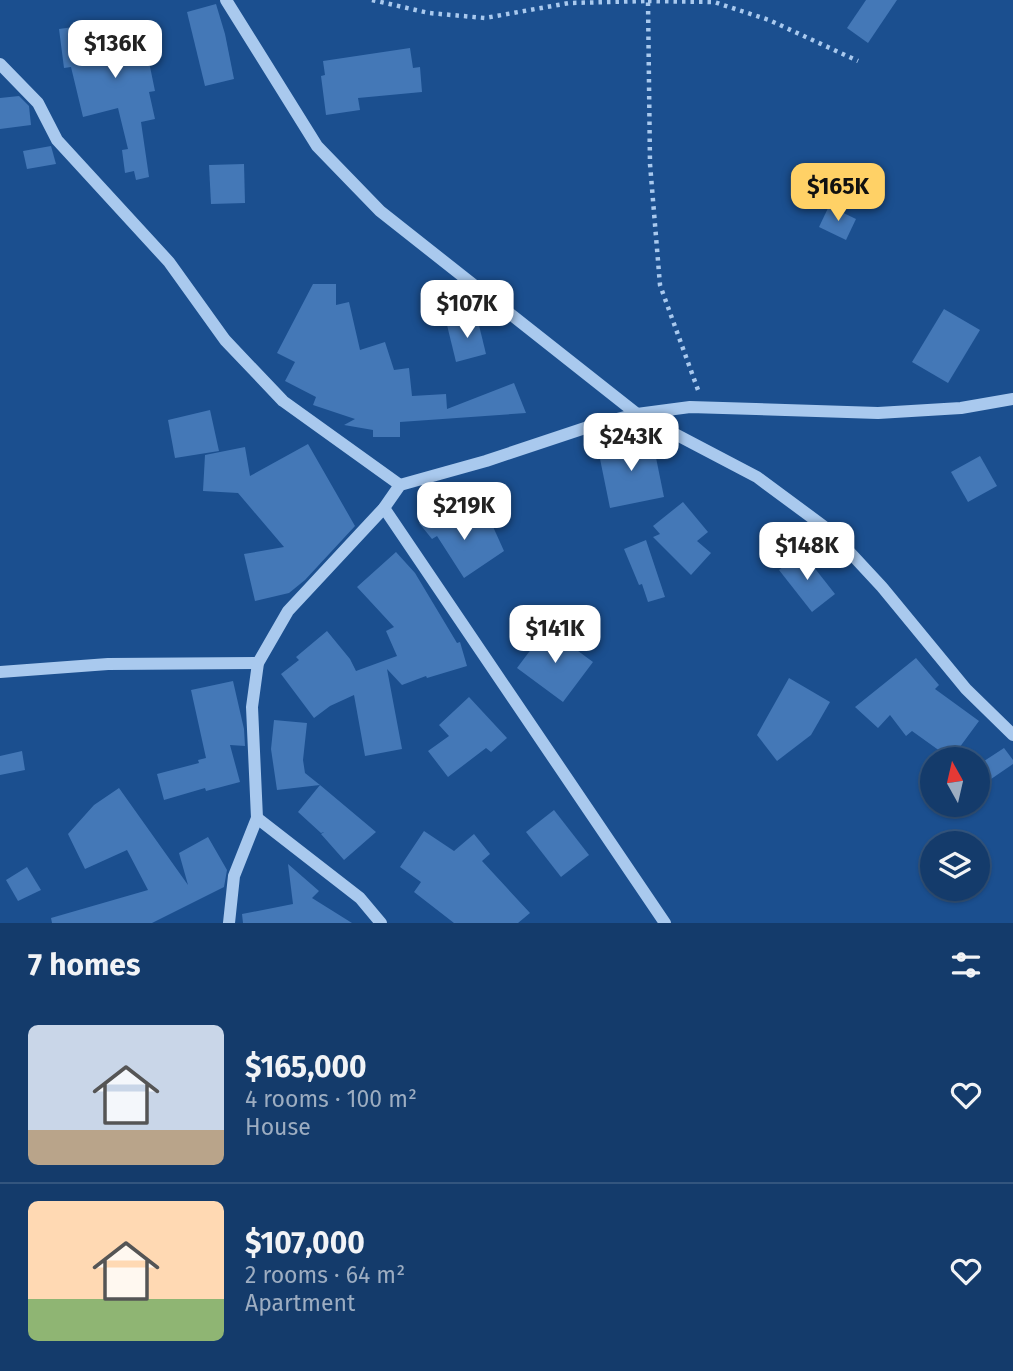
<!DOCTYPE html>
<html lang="en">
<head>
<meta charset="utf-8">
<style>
	body { margin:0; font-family:"Fira Sans",sans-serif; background:#1d4271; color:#f1f3f6; height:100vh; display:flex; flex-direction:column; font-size:26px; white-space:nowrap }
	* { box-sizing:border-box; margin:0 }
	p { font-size:23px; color:#9dadc1 }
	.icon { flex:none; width:38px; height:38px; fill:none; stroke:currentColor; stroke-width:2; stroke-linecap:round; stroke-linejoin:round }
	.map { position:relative; height:923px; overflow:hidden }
	.drawer { display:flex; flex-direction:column; background:#143b6b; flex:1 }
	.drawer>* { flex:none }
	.needle { width:46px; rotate:352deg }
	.controls { position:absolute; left:920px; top:747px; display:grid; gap:14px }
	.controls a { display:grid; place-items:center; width:70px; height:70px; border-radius:50%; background:#143b6b; box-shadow:0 2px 5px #0004,0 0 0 2px #33557e; font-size:35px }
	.price { position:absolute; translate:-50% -60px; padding:0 16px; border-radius:14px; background:#fff; color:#222; font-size:23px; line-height:46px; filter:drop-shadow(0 2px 4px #0008) }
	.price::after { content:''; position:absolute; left:50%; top:42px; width:21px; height:16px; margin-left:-10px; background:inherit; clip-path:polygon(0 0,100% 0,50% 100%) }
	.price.active { background:#ffd166; color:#111 }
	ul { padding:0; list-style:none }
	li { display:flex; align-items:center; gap:21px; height:175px; padding:0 28px }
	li+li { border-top:2px solid #33557e }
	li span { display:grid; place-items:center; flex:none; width:196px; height:140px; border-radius:10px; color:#555 }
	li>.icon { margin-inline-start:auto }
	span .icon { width:84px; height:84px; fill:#fffc; stroke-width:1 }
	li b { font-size:30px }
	h2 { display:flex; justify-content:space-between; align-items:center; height:84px; padding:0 28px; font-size:30px }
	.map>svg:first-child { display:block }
</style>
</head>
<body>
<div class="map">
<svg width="1013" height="923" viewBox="0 0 1013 923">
	<rect width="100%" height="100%" fill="#1b4f8f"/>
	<g fill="#4478b7">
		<polygon points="866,0 897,0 868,43 847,28"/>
		<polygon points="216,4 225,34 234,79 205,86 187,12"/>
		<polygon points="110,22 111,35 154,25 161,55 148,57 155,91 149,92 155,119 141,122 149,177 136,180 134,171 125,173 122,150 128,149 118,108 83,117 71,67 64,68 59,29"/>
		<polygon points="410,48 413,68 420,67 422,92 358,98 360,110 326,115 321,76 325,75 323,61"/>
		<polygon points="19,96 29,106 31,125 0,129 0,98"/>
		<polygon points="51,146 56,164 27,169 23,151"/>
		<polygon points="244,164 245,203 211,204 209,165"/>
		<polygon points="829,206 856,219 846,240 819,227"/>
		<polygon points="313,284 336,284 336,305 349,302 360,350 385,342 394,370 409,368 412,396 446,394 447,409 514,383 526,413 400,422 400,437 373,437 373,430 344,425 355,419 313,405 316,397 285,381 295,362 277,353"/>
		<polygon points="944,309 980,330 948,383 912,362"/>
		<polygon points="477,317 486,354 456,362 447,325"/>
		<polygon points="210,410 219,451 175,458 168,420"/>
		<polygon points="652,438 664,497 610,508 598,449"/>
		<polygon points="308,444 355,526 305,580 289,593 255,601 244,554 284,547 238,493 203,491 205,455 245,447 250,476"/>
		<polygon points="980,456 997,486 968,502 951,472"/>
		<polygon points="683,502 708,532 697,541 711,553 691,575 653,537 660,534 653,526"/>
		<polygon points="441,507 462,533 490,520 504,551 464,578 437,536 432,539 419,523"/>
		<polygon points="646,540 665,597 648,602 642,584 639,585 624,549"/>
		<polygon points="396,552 415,573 457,643 460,642 467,666 427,678 426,676 402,685 387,669 402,749 365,756 354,695 330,706 314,718 281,674 299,660 296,657 327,631 350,659 356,671 397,656 386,631 394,627 357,587"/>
		<polygon points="802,552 835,594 812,612 779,570"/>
		<polygon points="547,628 593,662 563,702 517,668"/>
		<polygon points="916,658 939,685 935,689 979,721 951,759 912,731 906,736 890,715 878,728 855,707"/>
		<polygon points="789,678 830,702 811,735 777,761 757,735"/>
		<polygon points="233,681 244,729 245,746 230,745 240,782 206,791 205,788 164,800 157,774 199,763 198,760 206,758 191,690"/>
		<polygon points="469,697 507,738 491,752 486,748 448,777 428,751 449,736 439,725"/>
		<polygon points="274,720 307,723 303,760 305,773 320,785 277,790 271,749"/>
		<polygon points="1004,748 1013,760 1013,764 978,788 978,765"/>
		<polygon points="22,751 25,770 0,775 0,756"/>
		<polygon points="320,785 376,832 344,860 321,834 324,832 321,833 298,812"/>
		<polygon points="119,788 188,885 179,853 208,837 227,870 224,887 152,923 52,923 51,918 148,890 127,850 85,869 68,834 94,805"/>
		<polygon points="554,810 589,855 561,877 526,832"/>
		<polygon points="424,831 454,851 474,834 490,854 482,861 530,913 518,923 454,923 414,892 421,882 400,867"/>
		<polygon points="288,864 319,891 312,898 352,923 243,923 242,914 293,904"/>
		<polygon points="27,867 41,890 18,901 6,880"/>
	</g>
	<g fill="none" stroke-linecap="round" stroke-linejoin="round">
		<g stroke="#a9c9ee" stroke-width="4.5" stroke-dasharray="3.5 5" stroke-linecap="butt">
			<polyline points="372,0 429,13 485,18 569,3 648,1 650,164 660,285 698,390"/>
			<polyline points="648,1 714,2 769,20 858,61"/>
		</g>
		<g stroke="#a9c9ee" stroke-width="12">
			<polyline points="226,0 317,146 380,211 637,414 757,477 830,531 882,587 966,689 1013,735"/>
			<polyline points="0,64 38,103 57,140 169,262 225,340 283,401 400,485"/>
			<polyline points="384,508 665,923"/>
			<polyline points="0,672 108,664 258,663"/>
			<polyline points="257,818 360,898 381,923"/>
			<polyline points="229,923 234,876 257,818 252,707 258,663 288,611 384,508 400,485 486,461 597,424 637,414 690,407 878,413 961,408 1013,399"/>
		</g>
	</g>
</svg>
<div class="controls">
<a><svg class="needle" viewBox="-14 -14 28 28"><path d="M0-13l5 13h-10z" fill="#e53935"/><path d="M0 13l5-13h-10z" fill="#9dadc1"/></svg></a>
<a><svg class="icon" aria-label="layers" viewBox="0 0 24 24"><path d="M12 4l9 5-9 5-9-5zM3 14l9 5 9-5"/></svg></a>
</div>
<b class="price" style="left:115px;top:80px">$136K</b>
<b class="price active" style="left:838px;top:223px">$165K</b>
<b class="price" style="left:467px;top:340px">$107K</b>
<b class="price" style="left:631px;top:473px">$243K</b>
<b class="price" style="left:464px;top:542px">$219K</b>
<b class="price" style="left:807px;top:582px">$148K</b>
<b class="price" style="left:555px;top:665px">$141K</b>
</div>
<section class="drawer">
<h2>7 homes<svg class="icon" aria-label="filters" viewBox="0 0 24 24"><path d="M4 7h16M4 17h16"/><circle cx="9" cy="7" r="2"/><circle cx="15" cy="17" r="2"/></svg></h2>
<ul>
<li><span style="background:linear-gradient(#c9d6e8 75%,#b9a48a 0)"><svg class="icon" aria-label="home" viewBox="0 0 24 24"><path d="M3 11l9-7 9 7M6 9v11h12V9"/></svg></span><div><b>$165,000</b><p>4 rooms · 100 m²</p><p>House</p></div><svg class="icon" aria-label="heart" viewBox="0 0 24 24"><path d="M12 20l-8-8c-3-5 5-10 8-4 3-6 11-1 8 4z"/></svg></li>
<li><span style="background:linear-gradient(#ffd9b3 70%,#8fb573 0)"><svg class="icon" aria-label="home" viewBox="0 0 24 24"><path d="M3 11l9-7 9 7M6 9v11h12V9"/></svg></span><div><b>$107,000</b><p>2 rooms · 64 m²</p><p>Apartment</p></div><svg class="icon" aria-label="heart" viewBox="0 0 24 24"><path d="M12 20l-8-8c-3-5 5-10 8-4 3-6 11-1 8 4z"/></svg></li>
</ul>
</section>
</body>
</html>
